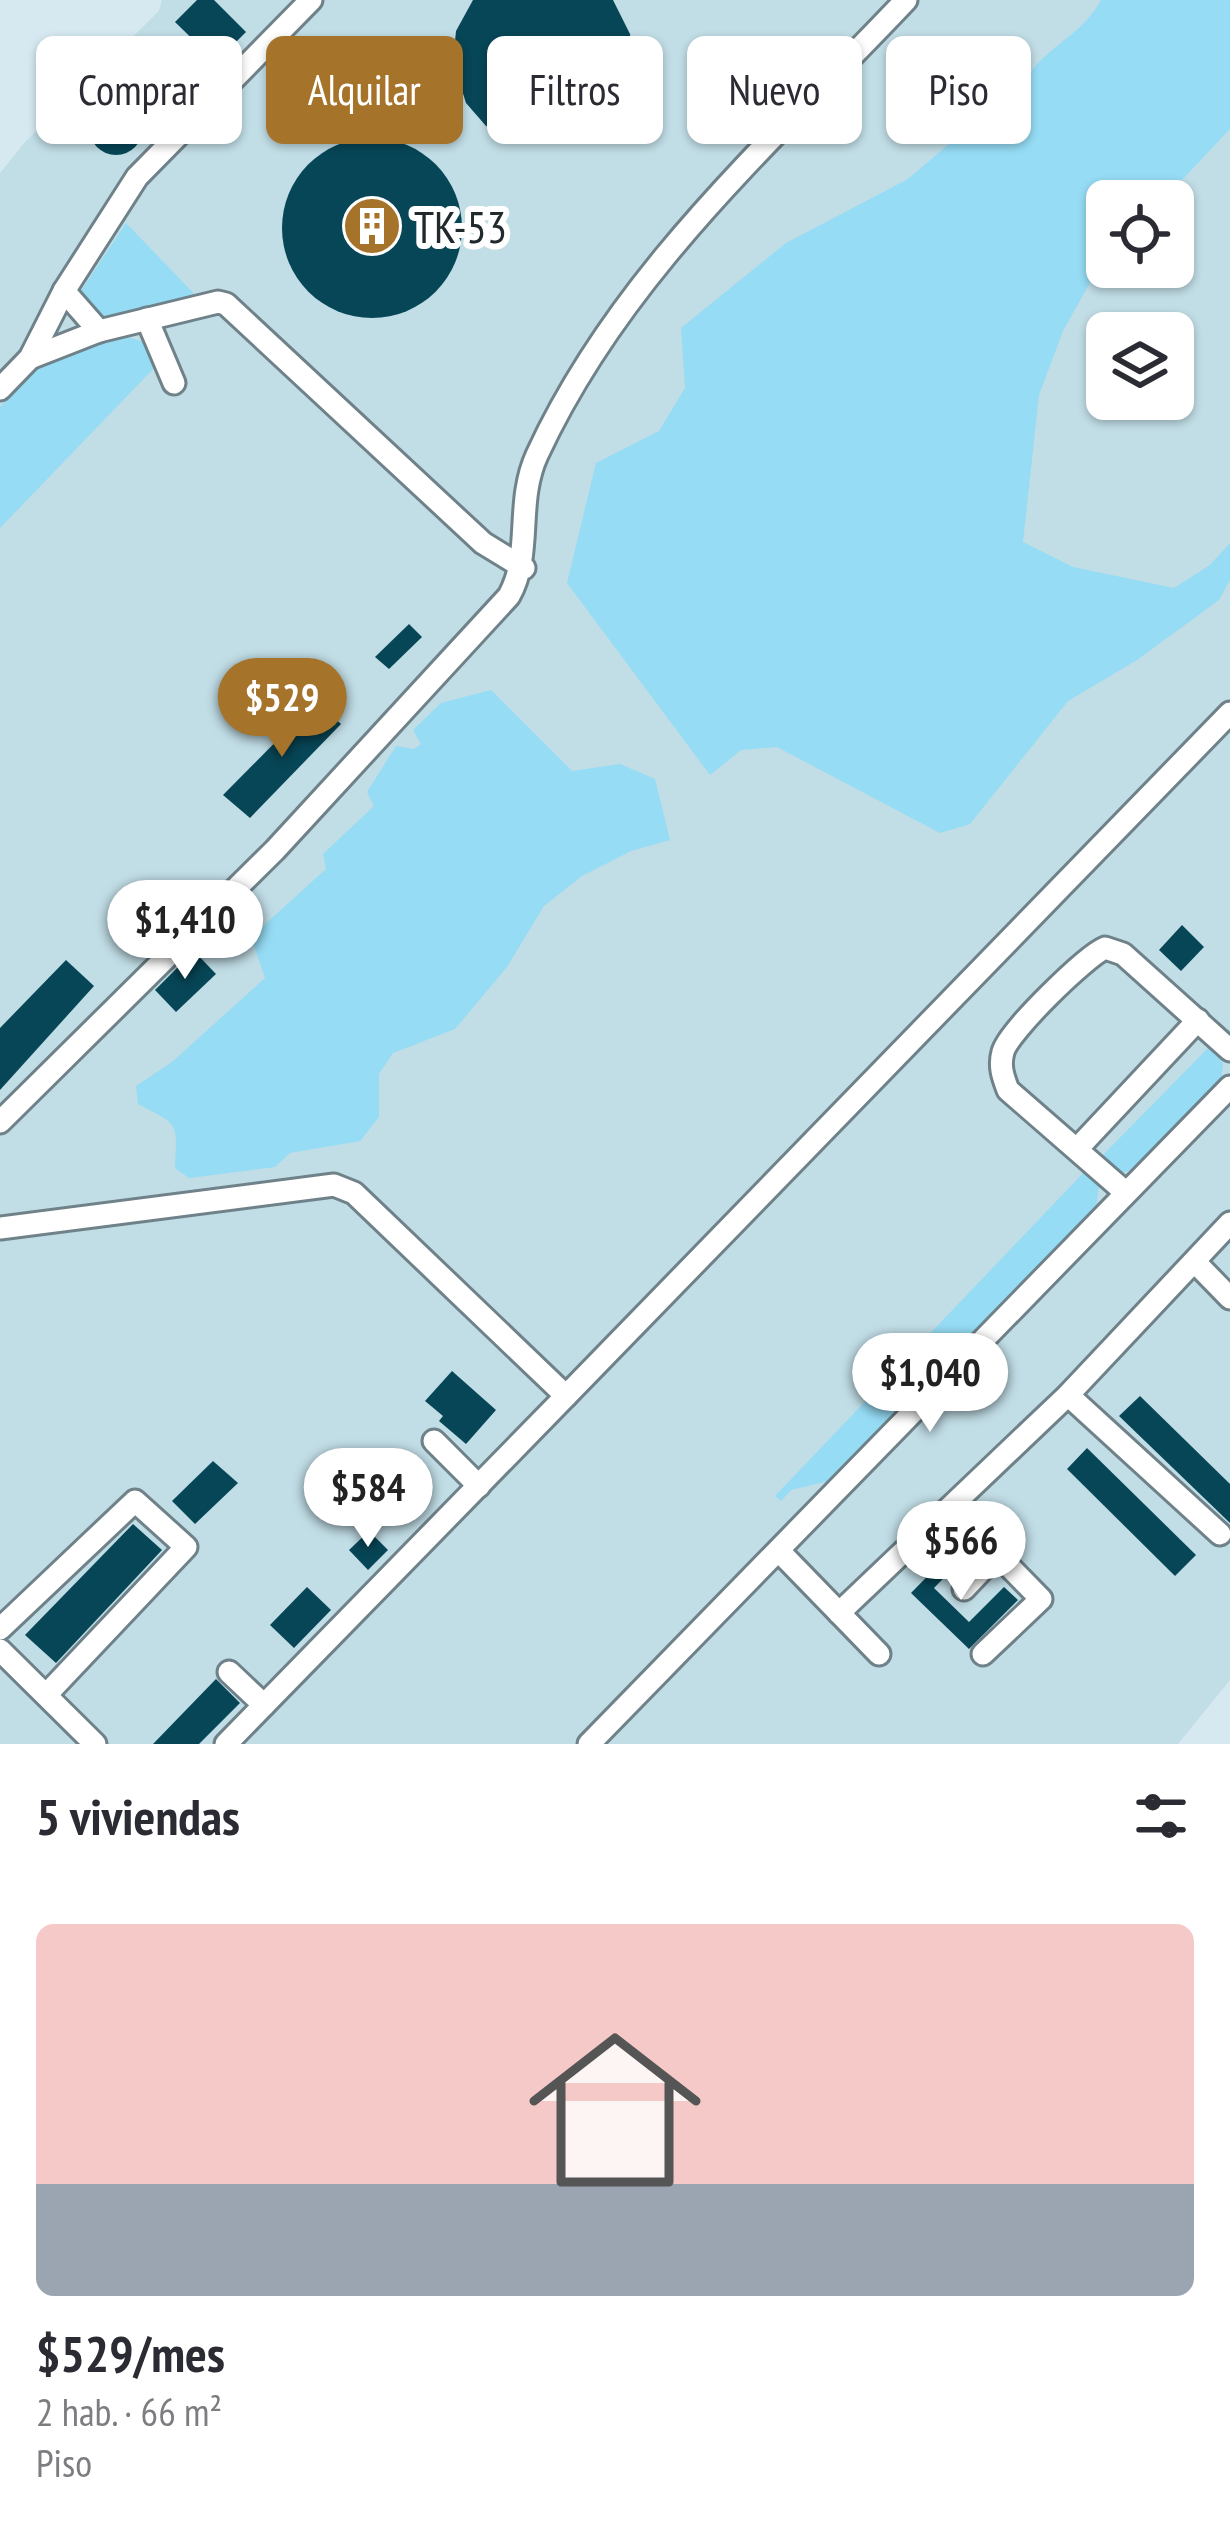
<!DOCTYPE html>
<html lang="es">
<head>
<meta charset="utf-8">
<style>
	body { margin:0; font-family:"PT Sans Narrow",sans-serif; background:#f2f2f3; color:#2b2b33; height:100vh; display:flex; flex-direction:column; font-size:45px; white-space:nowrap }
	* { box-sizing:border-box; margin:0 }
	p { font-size:39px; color:#7c7c81 }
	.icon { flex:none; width:66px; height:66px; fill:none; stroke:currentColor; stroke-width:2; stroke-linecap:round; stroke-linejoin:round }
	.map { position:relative; height:1744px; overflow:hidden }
	.panel { display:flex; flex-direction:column; background:#fff; flex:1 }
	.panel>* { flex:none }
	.hud { position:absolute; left:36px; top:36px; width:1158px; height:108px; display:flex; gap:24px }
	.tools { position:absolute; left:1086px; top:180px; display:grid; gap:24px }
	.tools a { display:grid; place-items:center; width:108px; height:108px; border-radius:18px; background:#fff; box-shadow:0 3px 9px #0004; font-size:60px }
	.price { position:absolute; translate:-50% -102px; padding:0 27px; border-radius:42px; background:#fff; color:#222; font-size:39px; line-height:78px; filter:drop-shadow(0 3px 6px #0008) }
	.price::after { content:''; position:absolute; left:50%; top:72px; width:36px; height:27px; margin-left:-18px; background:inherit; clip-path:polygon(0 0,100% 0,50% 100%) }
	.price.current { background:#a6732a; color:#fff }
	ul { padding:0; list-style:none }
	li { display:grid; align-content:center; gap:24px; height:636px; padding:0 36px }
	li+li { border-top:3px solid #e1e1e2 }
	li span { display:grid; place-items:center; height:372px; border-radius:18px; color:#555 }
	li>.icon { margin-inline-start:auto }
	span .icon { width:216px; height:216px; fill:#fffc; stroke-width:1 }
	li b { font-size:51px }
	h2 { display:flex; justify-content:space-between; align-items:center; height:144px; padding:0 36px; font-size:51px }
	.chip { padding:0 42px; border-radius:18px; background:#fff; box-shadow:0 3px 9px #0004; font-size:42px; line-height:108px }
	.chip.current { background:#a6732a; color:#fff }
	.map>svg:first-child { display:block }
</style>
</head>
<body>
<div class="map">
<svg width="1230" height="1744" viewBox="0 0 1230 1744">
	<rect width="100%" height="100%" fill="#d6e9f1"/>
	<path fill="#c1dde6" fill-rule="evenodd" d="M 162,0 L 1230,0 L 1230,1680 L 1178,1744 L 0,1744 L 0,173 L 25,142 L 159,11 ZM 1107,201 L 1173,201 L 1173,267 L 1107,267 ZM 1107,333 L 1173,333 L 1173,399 L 1107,399 Z"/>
	<g fill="#96dcf5">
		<path d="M 1101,0 L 1230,0 L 1230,129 L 1162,201 L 1107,201 L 1107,252 L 1063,331 L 1039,395 L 1023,542 L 1073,567 L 1174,588 L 1210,565 L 1230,543 L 1230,580 L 1219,600 L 1137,660 L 1068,701 L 970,824 L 940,833 L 777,747 L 741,750 L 710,775 L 567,583 L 596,463 L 659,431 L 685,388 L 681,328 L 786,243 L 908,179 L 992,107 L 1018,108 C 1023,52 1076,46 1101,0 Z"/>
		<polygon points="126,223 201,301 103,321 76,298"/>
		<polygon points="124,336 144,342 156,366 0,528 0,407 41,365"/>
		<path d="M 491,690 L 572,771 L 620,764 L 655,779 L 670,840 L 631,851 L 582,876 L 544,906 L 507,967 L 455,1029 L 393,1053 L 379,1074 L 379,1117 L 360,1141 L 290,1153 L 275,1167 L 189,1178 L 175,1168 C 177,1121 180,1126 138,1104 L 136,1086 L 172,1062 L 265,978 L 251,937 L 326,869 L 323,854 L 374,806 L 367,792 L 396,746 L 414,749 L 421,744 L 413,730 L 441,703 Z"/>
		<polygon points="1212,1044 1223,1064 1221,1082 1138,1168 1122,1173 1098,1160"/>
		<polygon points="1087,1169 1099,1185 1096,1211 833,1480 791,1490 781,1501 775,1496"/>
	</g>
	<g fill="#074657">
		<polygon points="197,0 214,0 246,32 216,62 175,22"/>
		<polygon points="473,0 613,0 630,34 633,62 626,89 611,115 587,134 558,144 528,144 486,126 466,103 453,61 456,31"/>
		<circle cx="168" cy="79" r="27"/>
		<circle cx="116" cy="128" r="27"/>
		<circle cx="372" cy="228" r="90"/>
		<polygon points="409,624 422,637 389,669 375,657"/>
		<polygon points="316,701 341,724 250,818 223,795"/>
		<polygon points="1182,925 1204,947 1181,971 1159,950"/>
		<polygon points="194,951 216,974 176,1012 155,990"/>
		<polygon points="66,960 94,986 0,1090 0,1028"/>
		<polygon points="452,1371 496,1410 466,1444 439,1421 443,1416 425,1401"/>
		<polygon points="1140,1396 1230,1484 1230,1523 1119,1416"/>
		<polygon points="1087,1448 1196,1555 1175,1576 1067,1469"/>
		<polygon points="213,1461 238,1483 195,1524 172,1501"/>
		<polygon points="133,1524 162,1550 56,1663 25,1635"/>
		<polygon points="369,1531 388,1550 368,1570 349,1550"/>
		<polygon points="962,1541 971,1550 934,1588 969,1622 1004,1587 1018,1600 969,1649 911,1593"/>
		<polygon points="307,1587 331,1610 294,1648 270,1625"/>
		<polygon points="216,1679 240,1703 199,1744 153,1744"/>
	</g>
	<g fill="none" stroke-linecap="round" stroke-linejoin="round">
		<defs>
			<g id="minor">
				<polyline points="64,291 99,331"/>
				<polyline points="147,319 174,383"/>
				<polyline points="30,358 99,331 218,302 226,304 483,543 524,568"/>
				<polyline points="0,389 30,358 64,291 137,177 311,0"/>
				<path d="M 0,1122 L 275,850 L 509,596 C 533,553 515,503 537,455 C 621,273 771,143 906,0"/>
				<polyline points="1077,1149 1198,1020"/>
				<path d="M 1124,1191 L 1008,1090 C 1003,1077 999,1066 1003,1052 C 1008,1032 1085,957 1105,948 L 1123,954 L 1230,1050"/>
				<polyline points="0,1228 334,1185 354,1193 566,1396 1230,713"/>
				<polyline points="1195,1262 1230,1298"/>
				<polyline points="1068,1395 1220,1534"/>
				<polyline points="434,1441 479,1486"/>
				<polyline points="951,1507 1041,1599 983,1654"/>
				<polyline points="779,1551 879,1654"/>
				<polyline points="964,1589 997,1554"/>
				<polyline points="839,1613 1068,1395 1230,1223"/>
				<polyline points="0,1629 135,1501 186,1547 47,1694"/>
				<polyline points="0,1650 95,1744"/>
				<polyline points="229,1672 264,1705"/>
				<polyline points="226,1744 566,1396"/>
				<polyline points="589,1744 1230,1087"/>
			</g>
		</defs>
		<use href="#minor" stroke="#708289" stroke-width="27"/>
		<use href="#minor" stroke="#fff" stroke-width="21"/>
	</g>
	<defs>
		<symbol id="building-disc" viewBox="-11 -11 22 22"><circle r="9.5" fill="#a6732a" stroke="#fff"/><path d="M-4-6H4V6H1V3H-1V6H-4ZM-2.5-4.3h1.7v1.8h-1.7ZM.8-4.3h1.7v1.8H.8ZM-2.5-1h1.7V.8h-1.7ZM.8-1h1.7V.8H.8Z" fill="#fff"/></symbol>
	</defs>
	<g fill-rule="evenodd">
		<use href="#building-disc" x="339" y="193" width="66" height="66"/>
	</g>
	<g text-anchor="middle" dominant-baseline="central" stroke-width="12" stroke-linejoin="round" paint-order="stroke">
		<g font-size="45" fill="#22292c" stroke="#fff" text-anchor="start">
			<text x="414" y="226">TK-53</text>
		</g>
	</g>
</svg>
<div class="tools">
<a><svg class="icon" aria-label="locate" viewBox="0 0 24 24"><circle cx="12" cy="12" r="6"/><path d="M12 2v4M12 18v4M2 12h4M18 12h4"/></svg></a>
<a><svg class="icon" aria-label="layers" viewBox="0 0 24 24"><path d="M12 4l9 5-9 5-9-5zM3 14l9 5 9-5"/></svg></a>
</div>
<b class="price current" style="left:282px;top:760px">$529</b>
<b class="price" style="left:185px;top:982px">$1,410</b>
<b class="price" style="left:930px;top:1435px">$1,040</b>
<b class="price" style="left:368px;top:1550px">$584</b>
<b class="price" style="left:961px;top:1603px">$566</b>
<div class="hud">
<a class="chip">Comprar</a>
<a class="chip current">Alquilar</a>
<a class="chip">Filtros</a>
<a class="chip">Nuevo</a>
<a class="chip">Piso</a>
</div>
</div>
<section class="panel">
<h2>5 viviendas<svg class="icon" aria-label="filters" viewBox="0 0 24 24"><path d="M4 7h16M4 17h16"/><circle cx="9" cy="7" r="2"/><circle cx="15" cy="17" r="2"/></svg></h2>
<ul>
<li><span style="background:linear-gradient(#f6c9c9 70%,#9aa5b1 0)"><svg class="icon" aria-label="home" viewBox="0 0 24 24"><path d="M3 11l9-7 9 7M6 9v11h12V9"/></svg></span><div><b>$529/mes</b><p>2 hab. · 66 m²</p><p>Piso</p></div></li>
</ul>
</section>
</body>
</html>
